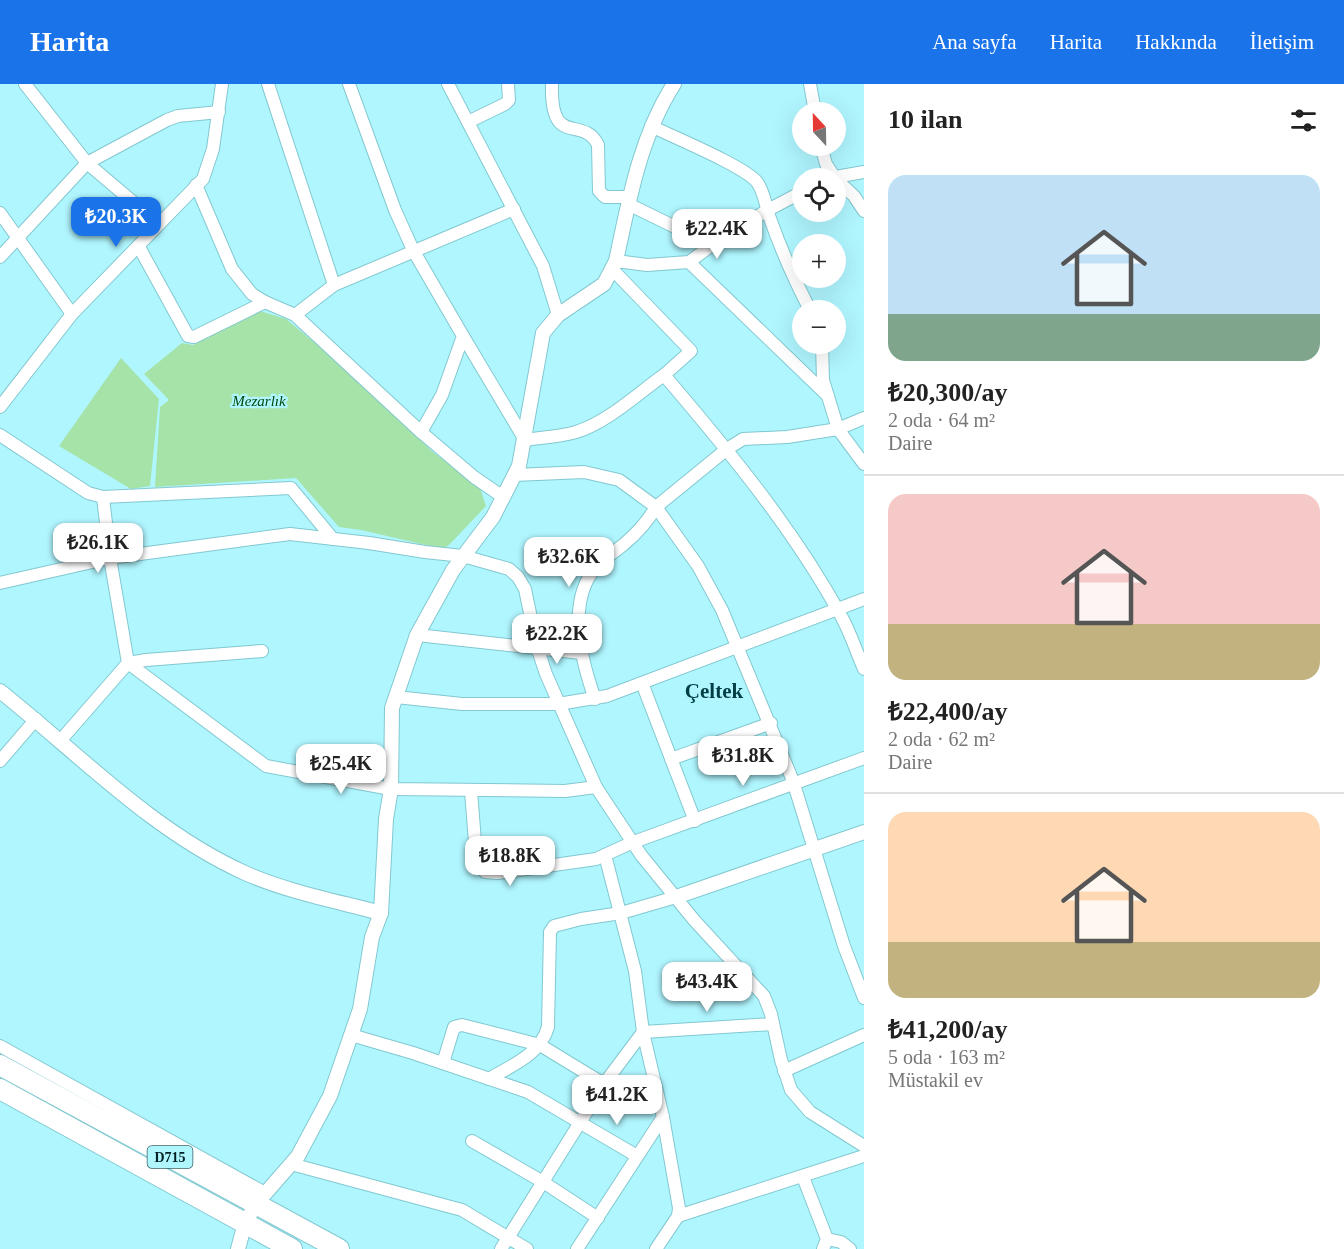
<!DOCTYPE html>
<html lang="tr">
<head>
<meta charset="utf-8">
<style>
	body { margin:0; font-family:"Times New Roman",serif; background:#f6f6f6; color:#222; height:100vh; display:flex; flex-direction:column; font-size:22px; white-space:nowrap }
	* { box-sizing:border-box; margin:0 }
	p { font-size:20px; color:#767676 }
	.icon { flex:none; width:33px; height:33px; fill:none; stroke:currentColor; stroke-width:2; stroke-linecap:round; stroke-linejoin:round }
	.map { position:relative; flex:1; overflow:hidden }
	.sheet { display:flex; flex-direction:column; background:#fff; width:480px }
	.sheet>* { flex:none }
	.needle { width:39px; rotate:338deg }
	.controls { position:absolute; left:792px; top:18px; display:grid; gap:12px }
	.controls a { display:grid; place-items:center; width:54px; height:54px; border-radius:50%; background:#fff; box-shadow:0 6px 24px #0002; font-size:30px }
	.price { position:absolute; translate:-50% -51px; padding:0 14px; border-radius:12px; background:#fff; color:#222; font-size:20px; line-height:39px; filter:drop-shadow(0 2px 3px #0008) }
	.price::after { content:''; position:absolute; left:50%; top:36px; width:18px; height:14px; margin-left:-9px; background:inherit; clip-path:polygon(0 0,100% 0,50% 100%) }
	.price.selected { background:#1a73e8; color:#fff }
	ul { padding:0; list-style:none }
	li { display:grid; align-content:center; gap:12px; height:318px; padding:0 24px }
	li+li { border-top:2px solid #e0e0e0 }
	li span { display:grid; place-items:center; height:186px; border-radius:18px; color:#555 }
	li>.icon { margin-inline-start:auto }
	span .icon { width:108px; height:108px; fill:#fffc; stroke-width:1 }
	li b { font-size:26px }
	h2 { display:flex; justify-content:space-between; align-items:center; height:72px; padding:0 24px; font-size:26px }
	header { display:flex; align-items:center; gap:36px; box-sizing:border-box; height:84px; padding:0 30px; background:#1a73e8; color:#fff }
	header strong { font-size:28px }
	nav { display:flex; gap:33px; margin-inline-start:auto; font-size:21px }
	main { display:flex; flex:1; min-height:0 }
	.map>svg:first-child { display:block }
</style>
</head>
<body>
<header>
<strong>Harita</strong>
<nav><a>Ana sayfa</a><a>Harita</a><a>Hakkında</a><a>İletişim</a></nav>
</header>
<main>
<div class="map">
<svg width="864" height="1165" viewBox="0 0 864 1165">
	<rect width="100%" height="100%" fill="#b0f6ff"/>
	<g fill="#a5e3a8">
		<polygon points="260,227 286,235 332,273 434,369 479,401 486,422 450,460 443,465 361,446 339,443 296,394 155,403 160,323 169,316 144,290 182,259 193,261"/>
		<polygon points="121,274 159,315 150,402 131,405 59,362"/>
	</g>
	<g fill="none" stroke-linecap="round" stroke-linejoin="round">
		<defs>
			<g id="minor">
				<polyline points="268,0 334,201"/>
				<polyline points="349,0 395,126 413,166 463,252 442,311 421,348"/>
				<polyline points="448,0 543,182 558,231"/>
				<path d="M 552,0 C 550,66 583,30 598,61 L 599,107 L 605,113 L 629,113"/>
				<polyline points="810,0 815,28"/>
				<polyline points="468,38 505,20 509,16 508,0"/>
				<path d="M 651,42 C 673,53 744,82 757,98 C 765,109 766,125 771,137 C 782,168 795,197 810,226"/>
				<polyline points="821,62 826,80 835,94"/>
				<polyline points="830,94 864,88"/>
				<polyline points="836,95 854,112 864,127"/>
				<polyline points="196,101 232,185 252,210 265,218 295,231 421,348 474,393 503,413"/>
				<polyline points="628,120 712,161"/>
				<polyline points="0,129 72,230"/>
				<polyline points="159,140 87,79 167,36 178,32 219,28"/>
				<polyline points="139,163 188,252 194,253 265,218"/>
				<polyline points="0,173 87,79 25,0"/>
				<polyline points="616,177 647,181 689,178 712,161 766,127 802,108"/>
				<polyline points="689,178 828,312"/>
				<path d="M 612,185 L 691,267 L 664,291 C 728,366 792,443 840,530 C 850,547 856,567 864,585"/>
				<polyline points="295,231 334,201 514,125"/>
				<path d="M 463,252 L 525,356 C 541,353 560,353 576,348 C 608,338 637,310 664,291"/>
				<polyline points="822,260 823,296 838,345 864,380"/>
				<polyline points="0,323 72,230 203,95 213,65 222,0"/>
				<polyline points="0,351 88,409 103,413 110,474 128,579 60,657"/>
				<polyline points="514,391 584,388 619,396 656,423 698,482 722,526 793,697 844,862 864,914"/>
				<polyline points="103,413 291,404 333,455"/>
				<polyline points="0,499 110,474 290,450 369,459 425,468 463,472 509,485 518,493 525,505 537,563 546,590 596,703 641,771 694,836 764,912 771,930 781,976 791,1006 810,1028 864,1062"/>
				<polyline points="417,551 581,569"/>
				<polyline points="128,579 266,682 391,705 565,707 596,703"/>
				<polyline points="128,579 146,576 262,567"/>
				<polyline points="642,599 695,737"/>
				<polyline points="396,613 462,620 558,620 607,612 864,515"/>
				<path d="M 595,615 C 581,576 566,516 597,482 C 605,474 614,468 623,461 C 635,451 648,437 656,423 L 727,365 L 743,355 L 787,353 L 838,345 L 864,334"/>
				<polyline points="671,675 771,639"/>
				<polyline points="0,677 36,635"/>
				<polyline points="471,707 476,771 485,788 498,789 596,775 631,759 864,674"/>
				<polyline points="605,771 635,887 643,948 773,940"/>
				<polyline points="351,951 413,969 528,1008 637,1072"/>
				<polyline points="0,962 265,1109"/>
				<polyline points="443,979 454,943 462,941 540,961 604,1000"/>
				<polyline points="784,987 864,951"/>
				<path d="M 489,995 C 512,981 540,971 548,943 L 550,848 L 554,842 L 581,835 L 621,829 L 676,813"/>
				<polyline points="472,1057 543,1098 598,1134"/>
				<polyline points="291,1080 462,1126 527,1165"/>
				<polyline points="803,1093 827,1155 823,1165"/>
				<polyline points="678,1132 864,1072"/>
				<polyline points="827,1155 841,1158 850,1165"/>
				<polyline points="501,1165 604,1000 643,948 663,1033 679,1124 678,1132 656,1165"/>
				<polyline points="577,1165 663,1033"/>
			</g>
			<g id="tertiary">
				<path d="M 0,607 C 79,670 152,747 245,789 C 288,808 336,817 381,829"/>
				<polyline points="676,813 864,748"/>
				<path d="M 238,1165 L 245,1139 L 256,1120 L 298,1072 L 330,1012 L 360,925 L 372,853 L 381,829 L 386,735 L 391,705 L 392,624 L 417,551 L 453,486 L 493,433 L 519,382 L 543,249 L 558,231 L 604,200 L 616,177 C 629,116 640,53 674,0"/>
			</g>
			<g id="trunk">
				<polyline points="0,981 339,1165"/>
				<polyline points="0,1005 292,1165"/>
			</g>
		</defs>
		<use href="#minor" stroke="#82c8d0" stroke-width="14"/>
		<use href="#tertiary" stroke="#82c8d0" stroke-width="16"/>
		<use href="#trunk" stroke="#82c8d0" stroke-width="22"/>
		<use href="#minor" stroke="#fff" stroke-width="12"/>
		<use href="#tertiary" stroke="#fff" stroke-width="14"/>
		<use href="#trunk" stroke="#fff" stroke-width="20"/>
	</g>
	<g text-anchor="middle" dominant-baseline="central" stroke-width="4.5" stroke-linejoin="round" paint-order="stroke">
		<rect fill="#b0f6ff" stroke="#376166" stroke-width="1.5" x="147.5" y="1062" width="45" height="22" rx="4.5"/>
		<g font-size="14" font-weight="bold" fill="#032124">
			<text x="170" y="1073">D715</text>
		</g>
		<g font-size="15" font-style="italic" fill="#004910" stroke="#b0f6ff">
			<text x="259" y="317">Mezarlık</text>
		</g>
		<g font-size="21" font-weight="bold" fill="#023f45" stroke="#b0f6ff">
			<text x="714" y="607">Çeltek</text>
		</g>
	</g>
</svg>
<div class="controls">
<a><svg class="needle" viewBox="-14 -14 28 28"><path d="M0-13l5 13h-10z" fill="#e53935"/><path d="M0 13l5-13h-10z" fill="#767676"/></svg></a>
<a><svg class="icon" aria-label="locate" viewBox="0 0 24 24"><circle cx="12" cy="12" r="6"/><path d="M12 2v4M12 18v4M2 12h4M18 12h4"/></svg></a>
<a>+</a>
<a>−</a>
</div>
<b class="price selected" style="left:116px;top:164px">₺20.3K</b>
<b class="price" style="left:717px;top:176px">₺22.4K</b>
<b class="price" style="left:98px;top:490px">₺26.1K</b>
<b class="price" style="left:569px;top:504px">₺32.6K</b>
<b class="price" style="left:557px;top:581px">₺22.2K</b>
<b class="price" style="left:743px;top:703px">₺31.8K</b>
<b class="price" style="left:341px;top:711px">₺25.4K</b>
<b class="price" style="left:510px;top:803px">₺18.8K</b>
<b class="price" style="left:707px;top:929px">₺43.4K</b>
<b class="price" style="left:617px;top:1042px">₺41.2K</b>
</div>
<section class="sheet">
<h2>10 ilan<svg class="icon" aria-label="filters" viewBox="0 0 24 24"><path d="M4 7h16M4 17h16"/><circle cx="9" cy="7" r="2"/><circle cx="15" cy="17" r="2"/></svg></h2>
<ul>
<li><span style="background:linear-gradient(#bfe0f5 75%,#7fa58c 0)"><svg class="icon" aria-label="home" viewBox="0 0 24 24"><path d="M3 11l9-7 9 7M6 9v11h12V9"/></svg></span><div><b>₺20,300/ay</b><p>2 oda · 64 m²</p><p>Daire</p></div></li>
<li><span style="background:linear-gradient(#f6c9c9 70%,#c2b280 0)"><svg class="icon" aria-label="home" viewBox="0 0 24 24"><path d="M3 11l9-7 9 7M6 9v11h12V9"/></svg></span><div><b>₺22,400/ay</b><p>2 oda · 62 m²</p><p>Daire</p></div></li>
<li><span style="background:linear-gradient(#ffd9b3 70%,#c2b280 0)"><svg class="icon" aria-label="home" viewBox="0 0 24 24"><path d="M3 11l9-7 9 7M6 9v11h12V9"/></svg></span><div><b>₺41,200/ay</b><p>5 oda · 163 m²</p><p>Müstakil ev</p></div></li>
</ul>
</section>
</main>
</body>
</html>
